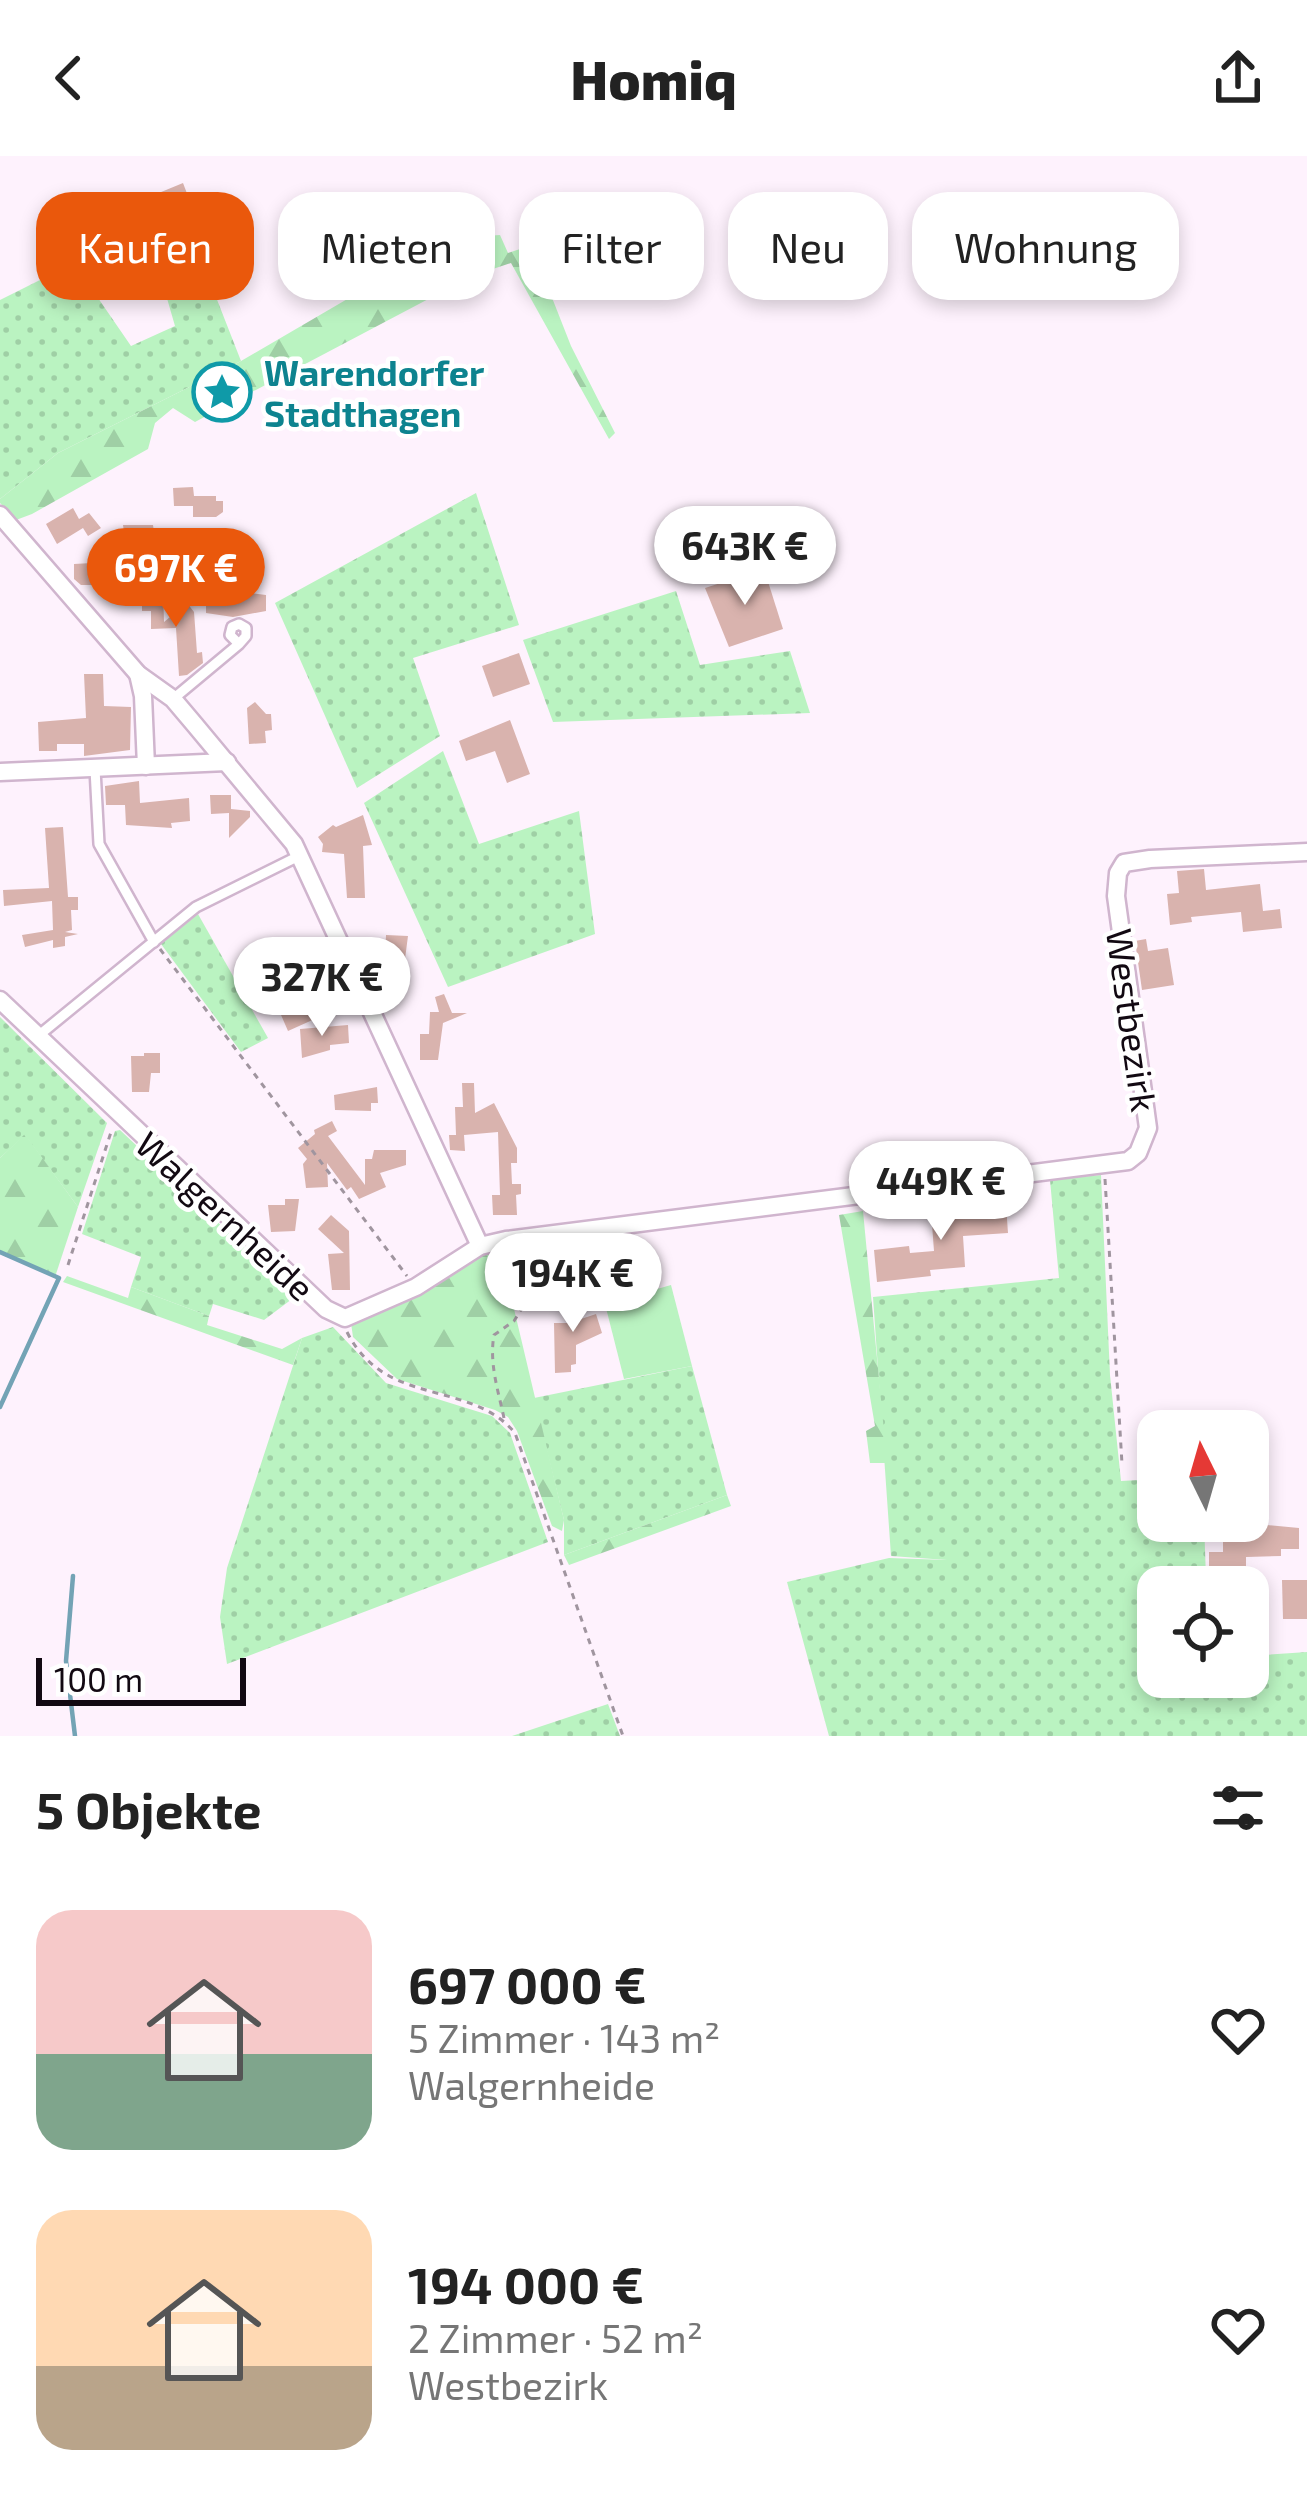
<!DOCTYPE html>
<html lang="de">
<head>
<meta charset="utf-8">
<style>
	body { margin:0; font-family:"Exo 2",sans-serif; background:#f2f2f2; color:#222; height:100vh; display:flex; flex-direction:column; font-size:45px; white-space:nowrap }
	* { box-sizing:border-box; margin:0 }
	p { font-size:39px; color:#767676 }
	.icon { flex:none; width:66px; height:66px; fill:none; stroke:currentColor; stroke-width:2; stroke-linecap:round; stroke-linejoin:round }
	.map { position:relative; height:1580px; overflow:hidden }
	.details { display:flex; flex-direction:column; background:#fff; flex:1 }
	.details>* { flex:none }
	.top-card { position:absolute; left:36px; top:36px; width:1236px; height:108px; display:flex; gap:24px }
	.needle { width:78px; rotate:355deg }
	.buttons { position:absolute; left:1137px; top:1254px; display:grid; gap:24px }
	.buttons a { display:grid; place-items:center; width:132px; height:132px; border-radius:24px; background:#fff; box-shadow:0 6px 18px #0003; font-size:60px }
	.scale { position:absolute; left:36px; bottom:30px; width:210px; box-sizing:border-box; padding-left:12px; border:6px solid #120912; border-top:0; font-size:33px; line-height:42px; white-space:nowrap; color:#120912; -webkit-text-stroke:9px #fff; paint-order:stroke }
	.price { position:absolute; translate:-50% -102px; padding:0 27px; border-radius:42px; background:#fff; color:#222; font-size:39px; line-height:78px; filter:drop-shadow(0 3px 6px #0008) }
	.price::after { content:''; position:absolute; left:50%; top:72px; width:36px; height:27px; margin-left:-18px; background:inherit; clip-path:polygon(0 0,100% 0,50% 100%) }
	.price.active { background:#ea580c; color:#fff }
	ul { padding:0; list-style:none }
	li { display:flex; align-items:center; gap:36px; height:300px; padding:0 36px }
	li span { display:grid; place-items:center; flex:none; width:336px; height:240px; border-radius:36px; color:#555 }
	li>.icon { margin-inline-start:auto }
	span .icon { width:144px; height:144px; fill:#fffc; stroke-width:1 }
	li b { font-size:51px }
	h2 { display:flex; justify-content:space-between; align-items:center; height:144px; padding:0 36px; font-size:51px }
	.tag { padding:0 42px; border-radius:36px; background:#fff; box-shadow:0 6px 18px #0003; font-size:42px; line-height:108px }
	.tag.active { background:#ea580c; color:#fff }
	header { display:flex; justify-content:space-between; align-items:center; height:156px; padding:0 36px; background:#fff; font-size:54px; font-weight:800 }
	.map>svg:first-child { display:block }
</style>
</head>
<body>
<header><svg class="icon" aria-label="back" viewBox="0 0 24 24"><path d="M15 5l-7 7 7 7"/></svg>Homiq<svg class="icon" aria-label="share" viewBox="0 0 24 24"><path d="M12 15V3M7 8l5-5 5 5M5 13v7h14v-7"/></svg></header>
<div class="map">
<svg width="1307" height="1580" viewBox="0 0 1307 1580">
	<defs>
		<pattern id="grass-dots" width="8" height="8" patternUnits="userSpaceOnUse" patternTransform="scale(3)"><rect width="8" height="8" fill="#baf3c1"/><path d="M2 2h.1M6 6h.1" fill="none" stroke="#9fcfa5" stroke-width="1.8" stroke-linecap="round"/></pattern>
		<pattern id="forest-firs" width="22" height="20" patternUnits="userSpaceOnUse" patternTransform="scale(3)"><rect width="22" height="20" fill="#baf3c1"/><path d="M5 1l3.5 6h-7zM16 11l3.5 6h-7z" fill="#9fcfa5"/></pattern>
	</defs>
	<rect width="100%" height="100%" fill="#fef2fd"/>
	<g fill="url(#grass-dots)">
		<polygon points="74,107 131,190 175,170 164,132 207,118 241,205 58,297 0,343 0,144"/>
		<polygon points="476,337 519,469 413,502 440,580 357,632 275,447"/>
		<polygon points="676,435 700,509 790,495 810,557 553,566 523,484"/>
		<polygon points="443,595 479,688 579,655 595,778 448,831 364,647"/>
		<polygon points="198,758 268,882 241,896 161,788"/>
		<polygon points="0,861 107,967 78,1051 25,979 0,1002"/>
		<polygon points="120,974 296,1140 264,1164 213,1148 209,1160 131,1131 141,1101 82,1078 115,975"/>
		<polygon points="1101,1019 1110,1219 1121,1325 1158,1323 1158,1365 1204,1365 1206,1422 1247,1422 1247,1431 1158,1431 1158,1521 1248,1521 1248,1462 1249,1500 1307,1496 1307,1580 829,1580 787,1426 889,1402 947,1404 891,1400 873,1141 1059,1122 1050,1024"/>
		<polygon points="333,1171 386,1227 492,1260 510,1277 548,1386 227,1508 220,1461 227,1412 302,1182"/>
		<polygon points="692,1210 727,1339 564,1399 564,1364 534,1242"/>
		<polygon points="608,1548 620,1580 512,1580"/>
	</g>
	<g fill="url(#forest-firs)">
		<polygon points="500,79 508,97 529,90 536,101 571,190 615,277 609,283 511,107 472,120 195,266 173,252 155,267 148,293 32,358 16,364 0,347 0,343 58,297 241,205 433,93 469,81"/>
		<polygon points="25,978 78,1051 55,1121 0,1098 0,1002"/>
		<polygon points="863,1055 887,1307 870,1307 866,1275 875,1270 839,1059"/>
		<polygon points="490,1092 501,1098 564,1364 562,1375 552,1370 517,1275 508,1261 495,1254 397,1223 353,1181 351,1167"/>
		<polygon points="67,1120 128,1142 131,1131 209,1160 207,1169 282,1193 302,1182 293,1209 63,1126"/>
		<polygon points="727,1339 731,1350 569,1409 564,1399"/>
	</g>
	<polygon fill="#baf3c1" points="671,1129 692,1210 624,1223 605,1148"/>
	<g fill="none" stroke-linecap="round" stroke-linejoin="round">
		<g stroke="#73a3b5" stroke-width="4.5">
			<polyline points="0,1096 59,1122 0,1251"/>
			<polyline points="73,1420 66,1505 75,1580"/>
		</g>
	</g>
	<g fill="#d9b3ae">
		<polygon points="183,27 191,48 165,58 177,92 163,97 151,64 119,76 107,45 128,37 132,48"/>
		<polygon points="124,85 134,110 167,98 173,117 151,125 148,118 106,134 93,97"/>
		<polygon points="193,331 194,340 216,340 216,345 223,345 223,356 216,361 193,361 193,350 174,350 173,332"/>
		<polygon points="73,352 79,363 89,357 101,372 88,380 83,372 57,388 46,368"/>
		<polygon points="750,360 758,384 710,400 702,376"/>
		<polygon points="123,369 153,369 154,376 180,375 189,387 182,392 127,396"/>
		<polygon points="109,398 111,414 118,413 119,429 81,429 74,423 74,408 92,407 93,414 101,414 100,399"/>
		<polygon points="764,413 783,473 729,491 705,432"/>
		<polygon points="163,434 164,466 187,447 194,456 197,497 202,496 203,507 187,519 179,520 176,472 151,473 151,455 142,455 142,435"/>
		<polygon points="241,436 266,439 266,455 233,461 206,457 206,442"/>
		<polygon points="519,497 530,528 493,541 482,510"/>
		<polygon points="84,518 103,518 104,550 131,551 130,594 84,600 84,588 57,588 57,595 39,595 38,566 86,562"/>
		<polygon points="255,546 266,558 271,558 272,574 265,575 266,587 249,588 247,552"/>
		<polygon points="510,564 530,618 507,627 495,595 466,605 459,585"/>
		<polygon points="139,625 140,647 189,642 190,665 171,667 172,672 126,669 125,649 106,649 105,630"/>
		<polygon points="210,639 231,639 231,653 250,655 250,661 229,682 229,657 211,658"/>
		<polygon points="363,659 372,689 363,690 365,742 347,742 344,698 322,696 323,688 318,681 333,669 336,671"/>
		<polygon points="63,671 68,741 78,741 78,754 71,754 72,774 65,776 78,778 65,781 65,790 53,792 53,784 25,791 22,779 53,774 52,745 4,750 3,734 49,732 45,672"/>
		<polygon points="1204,713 1206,734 1260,728 1263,755 1280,753 1282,772 1243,776 1241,756 1191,761 1192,766 1170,769 1167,738 1179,737 1177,715"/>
		<polygon points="386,779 408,780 402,826 391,826 392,817 384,818"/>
		<polygon points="1146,783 1148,795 1168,792 1174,829 1142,834 1135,785"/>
		<polygon points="342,836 348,848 288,875 278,852 297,844 300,851 310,846 312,850"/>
		<polygon points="444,838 452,857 467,857 443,867 438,904 420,904 420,878 429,878 430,856 439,856 435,841"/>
		<polygon points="348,869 349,887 330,889 330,894 302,902 300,873"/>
		<polygon points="144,897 160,897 160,917 151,917 149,936 132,936 131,900 144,900"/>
		<polygon points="462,927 474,927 475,957 494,947 517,992 517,1007 511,1007 512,1028 521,1028 521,1038 516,1039 517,1059 493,1059 492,1039 500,1039 498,976 464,979 465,995 450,994 449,979 456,979 455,951 463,951"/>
		<polygon points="377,931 378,947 371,947 371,955 335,954 334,939"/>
		<polygon points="332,965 337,975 328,980 365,1029 365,1003 372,1003 374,994 406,994 406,1009 380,1017 386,1031 359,1043 351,1031 347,1034 327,1007 328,1031 306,1032 303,1008 307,1003 298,992 315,978 314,974"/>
		<polygon points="285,1043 299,1043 295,1075 271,1076 268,1049 285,1049"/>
		<polygon points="1006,1049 1008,1077 963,1080 965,1111 930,1114 931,1120 877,1126 874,1094 909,1090 910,1097 934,1095 931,1055"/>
		<polygon points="331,1059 349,1075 350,1134 332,1134 328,1098 344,1097 318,1073"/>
		<polygon points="555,1091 557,1145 536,1145 535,1124 543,1123 543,1092"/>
		<polygon points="566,1140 579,1140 581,1163 596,1158 602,1177 576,1189 576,1208 571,1209 571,1216 555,1217 554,1167 568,1167"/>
		<polygon points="1223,1365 1299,1372 1299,1393 1281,1393 1281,1400 1246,1401 1246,1411 1209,1411 1209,1396 1223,1396"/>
		<polygon points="1282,1424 1307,1424 1307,1463 1283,1463"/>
	</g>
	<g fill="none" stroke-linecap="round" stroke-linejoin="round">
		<defs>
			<g id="lane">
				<polyline points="173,543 239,488 246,480 246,472 239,468 232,471 230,479 239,488"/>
				<polyline points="95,613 99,688 154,786"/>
				<polyline points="38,880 196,751 299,700"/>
			</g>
			<g id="street">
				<polyline points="0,359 138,518 173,543 195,569 294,688 480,1090"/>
				<polyline points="138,518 143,540 146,610"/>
				<polyline points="0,616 227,606"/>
				<polyline points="0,844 326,1153 345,1162 416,1131 480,1090 506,1084 1128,1005 1138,997 1148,972 1116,740 1118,717 1124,707 1150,703 1307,696"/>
			</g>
		</defs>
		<use href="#lane" stroke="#d0b5ce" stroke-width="14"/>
		<use href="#street" stroke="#d0b5ce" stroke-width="21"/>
		<g stroke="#a0959f" stroke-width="3" stroke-dasharray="6 6" stroke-linecap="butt">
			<polyline points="160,793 407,1120"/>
			<polyline points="1105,1023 1122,1308"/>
			<polyline points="68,1109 112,973"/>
			<path d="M 347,1176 C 385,1252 470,1223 515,1277 L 623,1580"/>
			<path d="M 504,1262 C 498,1234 489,1207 494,1179 L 514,1165 L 522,1152"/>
		</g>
		<use href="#lane" stroke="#fff" stroke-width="9"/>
		<use href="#street" stroke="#fff" stroke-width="16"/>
	</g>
	<defs>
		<symbol id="sight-ring" viewBox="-11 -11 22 22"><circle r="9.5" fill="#fff" stroke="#0f9aa8" stroke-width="1.5"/><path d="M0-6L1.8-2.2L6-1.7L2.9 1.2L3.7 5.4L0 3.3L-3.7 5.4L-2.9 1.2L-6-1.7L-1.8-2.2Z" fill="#0f9aa8"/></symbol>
	</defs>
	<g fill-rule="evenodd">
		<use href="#sight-ring" x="189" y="203" width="66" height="66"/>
	</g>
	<g text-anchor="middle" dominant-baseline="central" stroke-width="9" stroke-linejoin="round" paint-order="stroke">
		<g font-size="36" font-weight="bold" fill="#0d838f" stroke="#fff" text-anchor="start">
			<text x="264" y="215">Warendorfer<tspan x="264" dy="41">Stadthagen</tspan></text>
		</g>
		<g font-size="36" fill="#120912" stroke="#fff">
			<text transform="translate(1133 864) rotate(82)">Westbezirk</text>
			<text transform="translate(226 1059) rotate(43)">Walgernheide</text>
		</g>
	</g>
</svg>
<div class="buttons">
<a><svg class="needle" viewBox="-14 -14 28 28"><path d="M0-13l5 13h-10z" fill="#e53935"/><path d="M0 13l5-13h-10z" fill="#767676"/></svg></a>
<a><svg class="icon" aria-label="locate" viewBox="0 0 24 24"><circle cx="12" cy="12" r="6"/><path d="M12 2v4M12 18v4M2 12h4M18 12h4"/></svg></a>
</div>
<div class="scale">100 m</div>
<b class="price" style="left:745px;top:452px">643K €</b>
<b class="price active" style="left:176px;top:474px">697K €</b>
<b class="price" style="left:322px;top:883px">327K €</b>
<b class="price" style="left:941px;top:1087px">449K €</b>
<b class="price" style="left:573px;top:1179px">194K €</b>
<div class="top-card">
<a class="tag active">Kaufen</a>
<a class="tag">Mieten</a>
<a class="tag">Filter</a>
<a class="tag">Neu</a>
<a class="tag">Wohnung</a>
</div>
</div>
<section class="details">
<h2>5 Objekte<svg class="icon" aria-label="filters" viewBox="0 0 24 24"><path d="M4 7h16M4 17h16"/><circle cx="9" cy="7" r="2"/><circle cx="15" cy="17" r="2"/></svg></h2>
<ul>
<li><span style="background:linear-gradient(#f6c9c9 60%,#7fa58c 0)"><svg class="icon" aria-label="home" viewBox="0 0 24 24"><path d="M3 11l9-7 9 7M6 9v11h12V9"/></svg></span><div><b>697 000 €</b><p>5 Zimmer · 143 m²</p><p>Walgernheide</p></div><svg class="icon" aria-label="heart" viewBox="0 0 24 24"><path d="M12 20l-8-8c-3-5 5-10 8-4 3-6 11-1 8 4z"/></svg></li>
<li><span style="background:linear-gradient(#ffd9b3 65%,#b9a48a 0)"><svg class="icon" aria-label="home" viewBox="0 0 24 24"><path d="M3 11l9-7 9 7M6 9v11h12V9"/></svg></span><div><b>194 000 €</b><p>2 Zimmer · 52 m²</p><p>Westbezirk</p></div><svg class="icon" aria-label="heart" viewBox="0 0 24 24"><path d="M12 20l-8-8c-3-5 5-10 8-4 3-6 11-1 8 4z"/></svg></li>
</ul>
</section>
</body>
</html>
